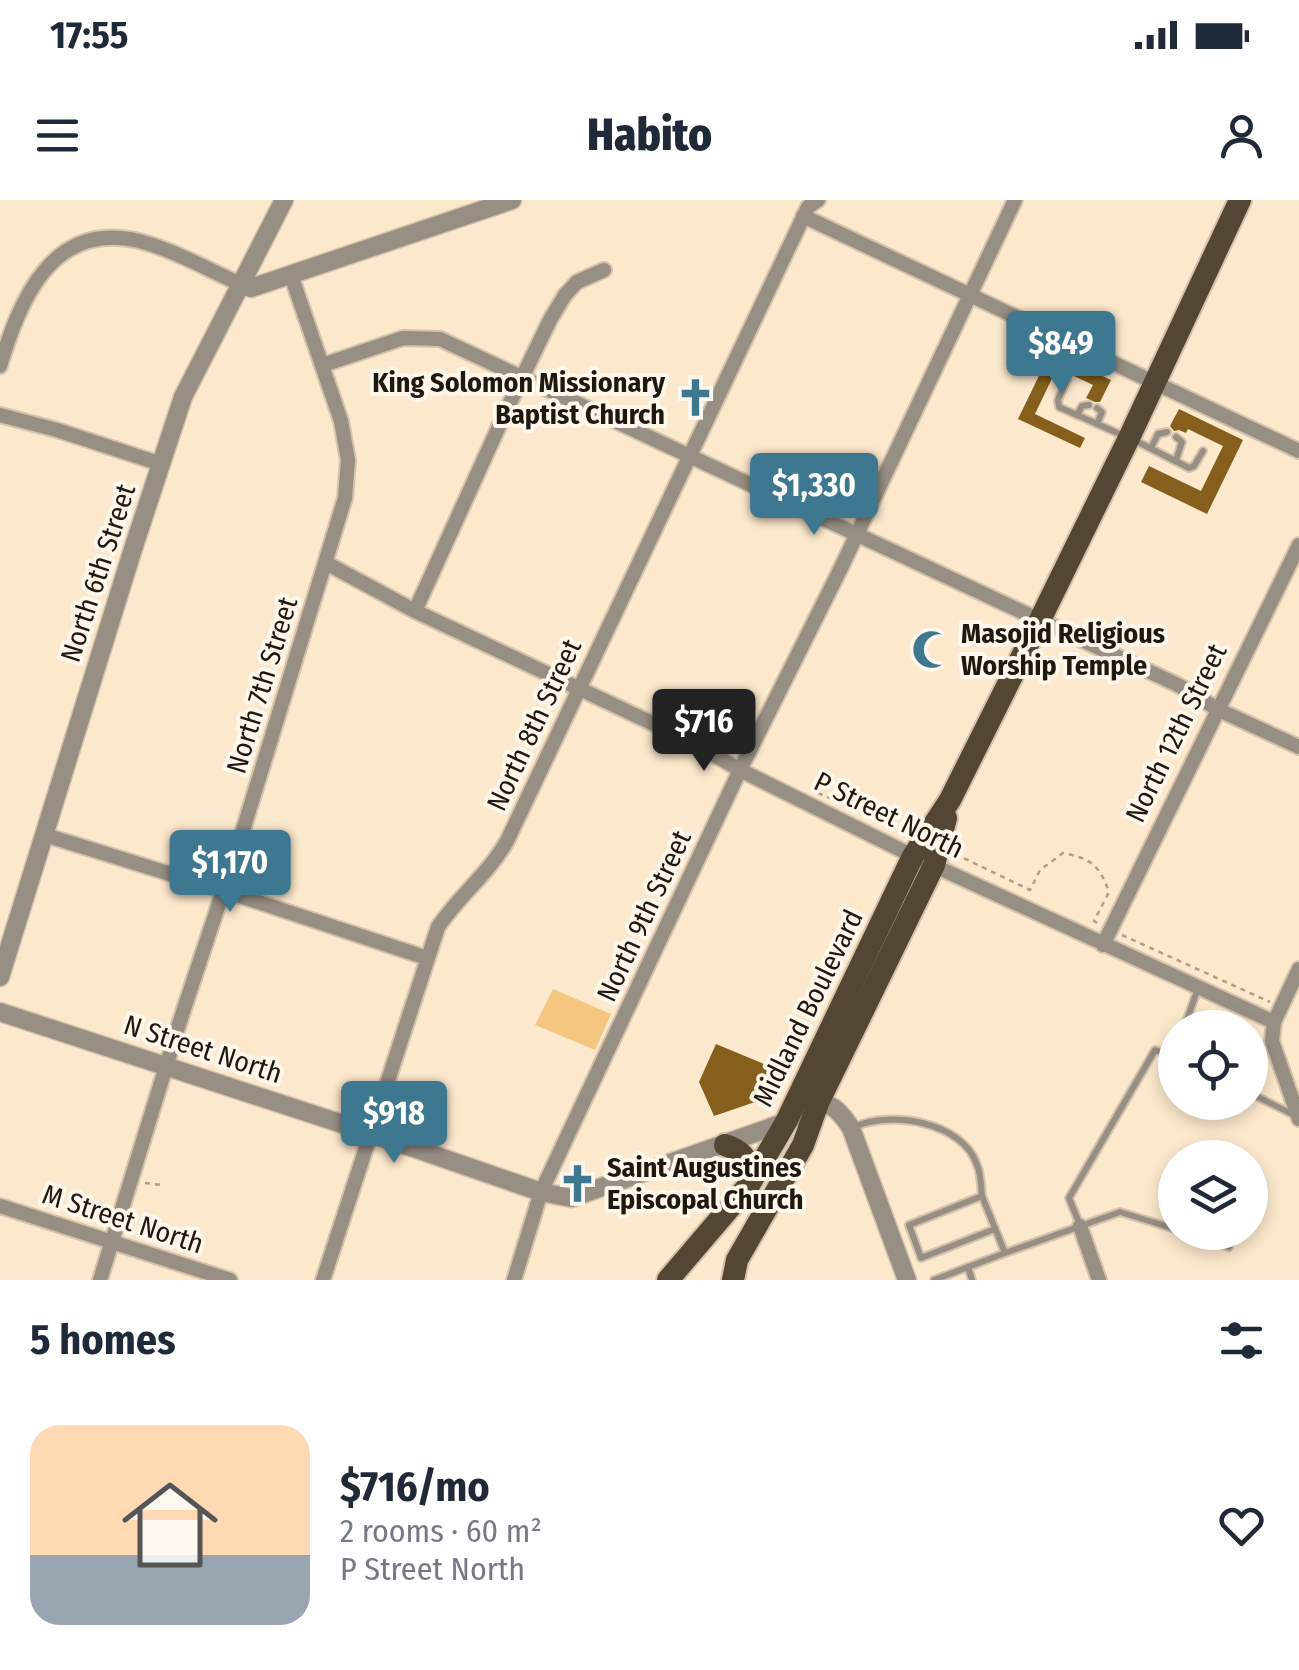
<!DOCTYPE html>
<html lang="en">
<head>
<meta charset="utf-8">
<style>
	body { margin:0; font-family:"Fira Sans Condensed",sans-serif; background:#f2f2f3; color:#1f2937; height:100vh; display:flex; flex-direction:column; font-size:38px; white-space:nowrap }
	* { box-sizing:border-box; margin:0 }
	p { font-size:32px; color:#747a83 }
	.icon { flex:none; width:55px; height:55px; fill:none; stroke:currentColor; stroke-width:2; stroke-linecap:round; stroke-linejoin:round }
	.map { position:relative; height:1080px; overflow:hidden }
	.side { display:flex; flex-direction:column; background:#fff; flex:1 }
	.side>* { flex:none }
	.buttons { position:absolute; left:1158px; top:810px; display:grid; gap:20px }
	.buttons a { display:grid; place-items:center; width:110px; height:110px; border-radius:50%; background:#fff; box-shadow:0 5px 15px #0003; font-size:50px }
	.price { position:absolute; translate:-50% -85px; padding:0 22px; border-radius:10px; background:#3d7890; color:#fff; font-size:32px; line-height:65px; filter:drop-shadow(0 2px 5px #0008) }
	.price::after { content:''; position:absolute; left:50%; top:60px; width:30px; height:22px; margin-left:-15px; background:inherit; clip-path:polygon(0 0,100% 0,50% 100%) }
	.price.current { background:#222; color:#fff }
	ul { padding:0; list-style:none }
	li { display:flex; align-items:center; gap:30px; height:250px; padding:0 30px }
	li span { display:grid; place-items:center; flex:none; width:280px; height:200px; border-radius:30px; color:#555 }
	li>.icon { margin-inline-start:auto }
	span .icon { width:120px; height:120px; fill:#fffc; stroke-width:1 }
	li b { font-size:42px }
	h2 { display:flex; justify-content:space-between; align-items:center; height:120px; padding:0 30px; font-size:42px }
	.status { display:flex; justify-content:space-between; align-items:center; height:70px; padding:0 50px; background:#fff; direction:ltr }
	.status svg { height:28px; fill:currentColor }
	header { display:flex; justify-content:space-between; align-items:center; height:130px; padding:0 30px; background:#fff; font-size:45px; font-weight:800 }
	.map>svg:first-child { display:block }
</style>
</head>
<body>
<div class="status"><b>17:55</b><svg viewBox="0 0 49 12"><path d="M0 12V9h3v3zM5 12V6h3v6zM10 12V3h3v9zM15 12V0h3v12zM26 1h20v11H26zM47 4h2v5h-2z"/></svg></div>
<header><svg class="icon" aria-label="menu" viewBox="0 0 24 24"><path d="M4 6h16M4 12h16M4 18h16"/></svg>Habito<svg class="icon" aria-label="person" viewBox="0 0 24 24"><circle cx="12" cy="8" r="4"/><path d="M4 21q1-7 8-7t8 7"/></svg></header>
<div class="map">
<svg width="1299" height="1080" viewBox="0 0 1299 1080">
	<rect width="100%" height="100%" fill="#fce8cc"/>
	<polygon fill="#f4c680" points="553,789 611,814 595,850 535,825"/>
	<g fill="#855f1b">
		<polygon points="1051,151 1111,180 1100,202 1095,202 1086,198 1093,185 1057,168 1035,214 1085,238 1080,248 1018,219"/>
		<polygon points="1179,209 1243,240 1207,314 1141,282 1149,266 1201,291 1223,246 1188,229 1186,233 1179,230 1174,231 1170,226"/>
		<polygon points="716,844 776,869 758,901 714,916 699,882"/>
	</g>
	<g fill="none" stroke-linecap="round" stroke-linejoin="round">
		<defs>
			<g id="service">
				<polyline points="1067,179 1058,200 1059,207 1122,235"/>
				<polyline points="1077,215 1082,206 1089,205"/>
				<polyline points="1097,224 1102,212 1097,208"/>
				<polyline points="1134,240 1189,268 1194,266 1203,251"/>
				<polyline points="1151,248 1158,234 1167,232"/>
				<polyline points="1176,260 1182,242 1176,237"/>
				<polyline points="1184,828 1198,788"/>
				<polyline points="1250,893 1294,915"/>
				<path d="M 854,927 C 891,910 963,922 977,965 C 981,974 981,986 982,996"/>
				<polyline points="1080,1025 1069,998 1155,850 1175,857"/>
				<polyline points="1185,1032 1229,1047"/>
				<polyline points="1005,1053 1120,1012 1175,1029"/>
				<polyline points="968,1067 972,1080"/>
				<polyline points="934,1080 1005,1053 982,996 909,1025 921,1058 995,1029"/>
			</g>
			<g id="minor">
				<polyline points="803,16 1299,251"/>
				<polyline points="323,165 403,138 440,139 1178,485 1219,510 1299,547"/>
				<path d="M 0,166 C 20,100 52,20 139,41 C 174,50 207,69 240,84"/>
				<polyline points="0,215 57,230 161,264"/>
				<polyline points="326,363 415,411 694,543 740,570 913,656 1274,822"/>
				<polyline points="415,411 506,211 550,120 565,95 577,82 604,70"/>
				<polyline points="45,635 222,690 427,758"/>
				<polyline points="1103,745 1299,345"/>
				<polyline points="1299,769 1274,822 1272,841 1299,919"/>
				<polyline points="0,1006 230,1080"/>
				<polyline points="1080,1026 1099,1080"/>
				<polyline points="100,1080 181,818 240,640 345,298 348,260 341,221 291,75"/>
				<path d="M 323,1080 L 438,727 C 458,697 489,673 507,641 L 808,7 L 818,0"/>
				<polyline points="514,1080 541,992 740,570 840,370 1015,0"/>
			</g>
			<g id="tertiary">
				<polyline points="240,84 251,88 512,0"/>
				<polyline points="0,777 133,349 183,197 284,0"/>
				<path d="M 0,812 L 370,933 L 541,992 L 571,998 L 786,922 C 819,903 827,892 851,928 L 907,1080"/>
			</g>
			<g id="primary">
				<path d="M 725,945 C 748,953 748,961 749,985"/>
				<polyline points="668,1080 749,985 786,922 913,656 950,600 1040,420 1129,238 1240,0"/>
				<polyline points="733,1080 737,1060 803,945 818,903 934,665 946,618"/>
			</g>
		</defs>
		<use href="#service" stroke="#d4c3aa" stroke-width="10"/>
		<use href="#minor" stroke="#d4c3aa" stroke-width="18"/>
		<use href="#tertiary" stroke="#d4c3aa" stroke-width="21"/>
		<use href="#primary" stroke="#d4c3aa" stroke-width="26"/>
		<g stroke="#ae9f89" stroke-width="2.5" stroke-dasharray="5 5" stroke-linecap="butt">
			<polyline points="818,593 907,631"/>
			<path d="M 955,654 L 1030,690 L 1040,670 L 1063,653 C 1092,659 1099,665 1109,692 L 1094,721 L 1101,725"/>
			<polyline points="1122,735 1270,802"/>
			<polyline points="145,983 162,985"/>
		</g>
		<use href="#service" stroke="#978f84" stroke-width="6"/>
		<use href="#minor" stroke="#978f84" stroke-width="14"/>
		<use href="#tertiary" stroke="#978f84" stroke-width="18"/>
		<use href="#primary" stroke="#534632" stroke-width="22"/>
	</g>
	<defs>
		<symbol id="church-bare" viewBox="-9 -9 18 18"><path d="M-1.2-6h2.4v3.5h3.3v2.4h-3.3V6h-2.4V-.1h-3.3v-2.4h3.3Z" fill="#3d7890" stroke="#fff7ec" stroke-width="2.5" paint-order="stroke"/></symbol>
		<symbol id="mosque-bare" viewBox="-9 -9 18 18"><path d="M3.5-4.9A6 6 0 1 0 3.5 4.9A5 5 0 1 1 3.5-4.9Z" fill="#3d7890" stroke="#fff7ec" stroke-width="2.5" paint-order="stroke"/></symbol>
	</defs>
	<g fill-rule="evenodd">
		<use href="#church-bare" x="668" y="170" width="55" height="55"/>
		<use href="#mosque-bare" x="904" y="422" width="55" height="55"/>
		<use href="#church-bare" x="550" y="956" width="55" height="55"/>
	</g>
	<g text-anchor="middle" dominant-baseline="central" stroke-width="8" stroke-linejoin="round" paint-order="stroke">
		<g font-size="28" font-weight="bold" fill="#1f180e" stroke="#fff7ec" text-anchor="start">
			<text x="665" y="182" text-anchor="end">King Solomon Missionary<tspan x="665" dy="32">Baptist Church</tspan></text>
			<text x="961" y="433">Masojid Religious<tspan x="961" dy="32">Worship Temple</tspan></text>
			<text x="607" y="967">Saint Augustines<tspan x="607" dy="32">Episcopal Church</tspan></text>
		</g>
		<g font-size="28" fill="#1f180e" stroke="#fff7ec">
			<text transform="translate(98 373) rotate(-72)">North 6th Street</text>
			<text transform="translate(262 485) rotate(-73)">North 7th Street</text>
			<text transform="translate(534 525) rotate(-65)">North 8th Street</text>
			<text transform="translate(1176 533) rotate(-64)">North 12th Street</text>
			<text transform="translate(889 615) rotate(26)">P Street North</text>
			<text transform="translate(644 716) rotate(-65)">North 9th Street</text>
			<text transform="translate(808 808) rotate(-64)">Midland Boulevard</text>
			<text transform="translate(203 849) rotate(18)">N Street North</text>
			<text transform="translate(123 1019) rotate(18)">M Street North</text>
		</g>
	</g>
</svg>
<div class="buttons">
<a><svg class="icon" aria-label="locate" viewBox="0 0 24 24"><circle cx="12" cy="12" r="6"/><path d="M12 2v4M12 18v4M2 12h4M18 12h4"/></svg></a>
<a><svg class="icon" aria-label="layers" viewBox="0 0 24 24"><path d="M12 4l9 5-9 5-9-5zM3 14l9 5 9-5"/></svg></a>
</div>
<b class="price" style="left:1061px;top:196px">$849</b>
<b class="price" style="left:814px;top:338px">$1,330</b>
<b class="price current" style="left:704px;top:574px">$716</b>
<b class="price" style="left:230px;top:715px">$1,170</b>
<b class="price" style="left:394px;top:966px">$918</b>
</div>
<section class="side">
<h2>5 homes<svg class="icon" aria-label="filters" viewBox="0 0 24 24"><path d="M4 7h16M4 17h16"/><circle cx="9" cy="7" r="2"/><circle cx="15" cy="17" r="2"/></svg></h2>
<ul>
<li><span style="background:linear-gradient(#ffd9b3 65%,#9aa5b1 0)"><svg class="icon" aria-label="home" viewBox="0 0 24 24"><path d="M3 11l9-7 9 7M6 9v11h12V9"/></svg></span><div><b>$716/mo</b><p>2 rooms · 60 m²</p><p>P Street North</p></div><svg class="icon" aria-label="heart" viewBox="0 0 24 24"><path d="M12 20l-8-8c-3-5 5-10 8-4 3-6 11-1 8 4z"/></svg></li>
</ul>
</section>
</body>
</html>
